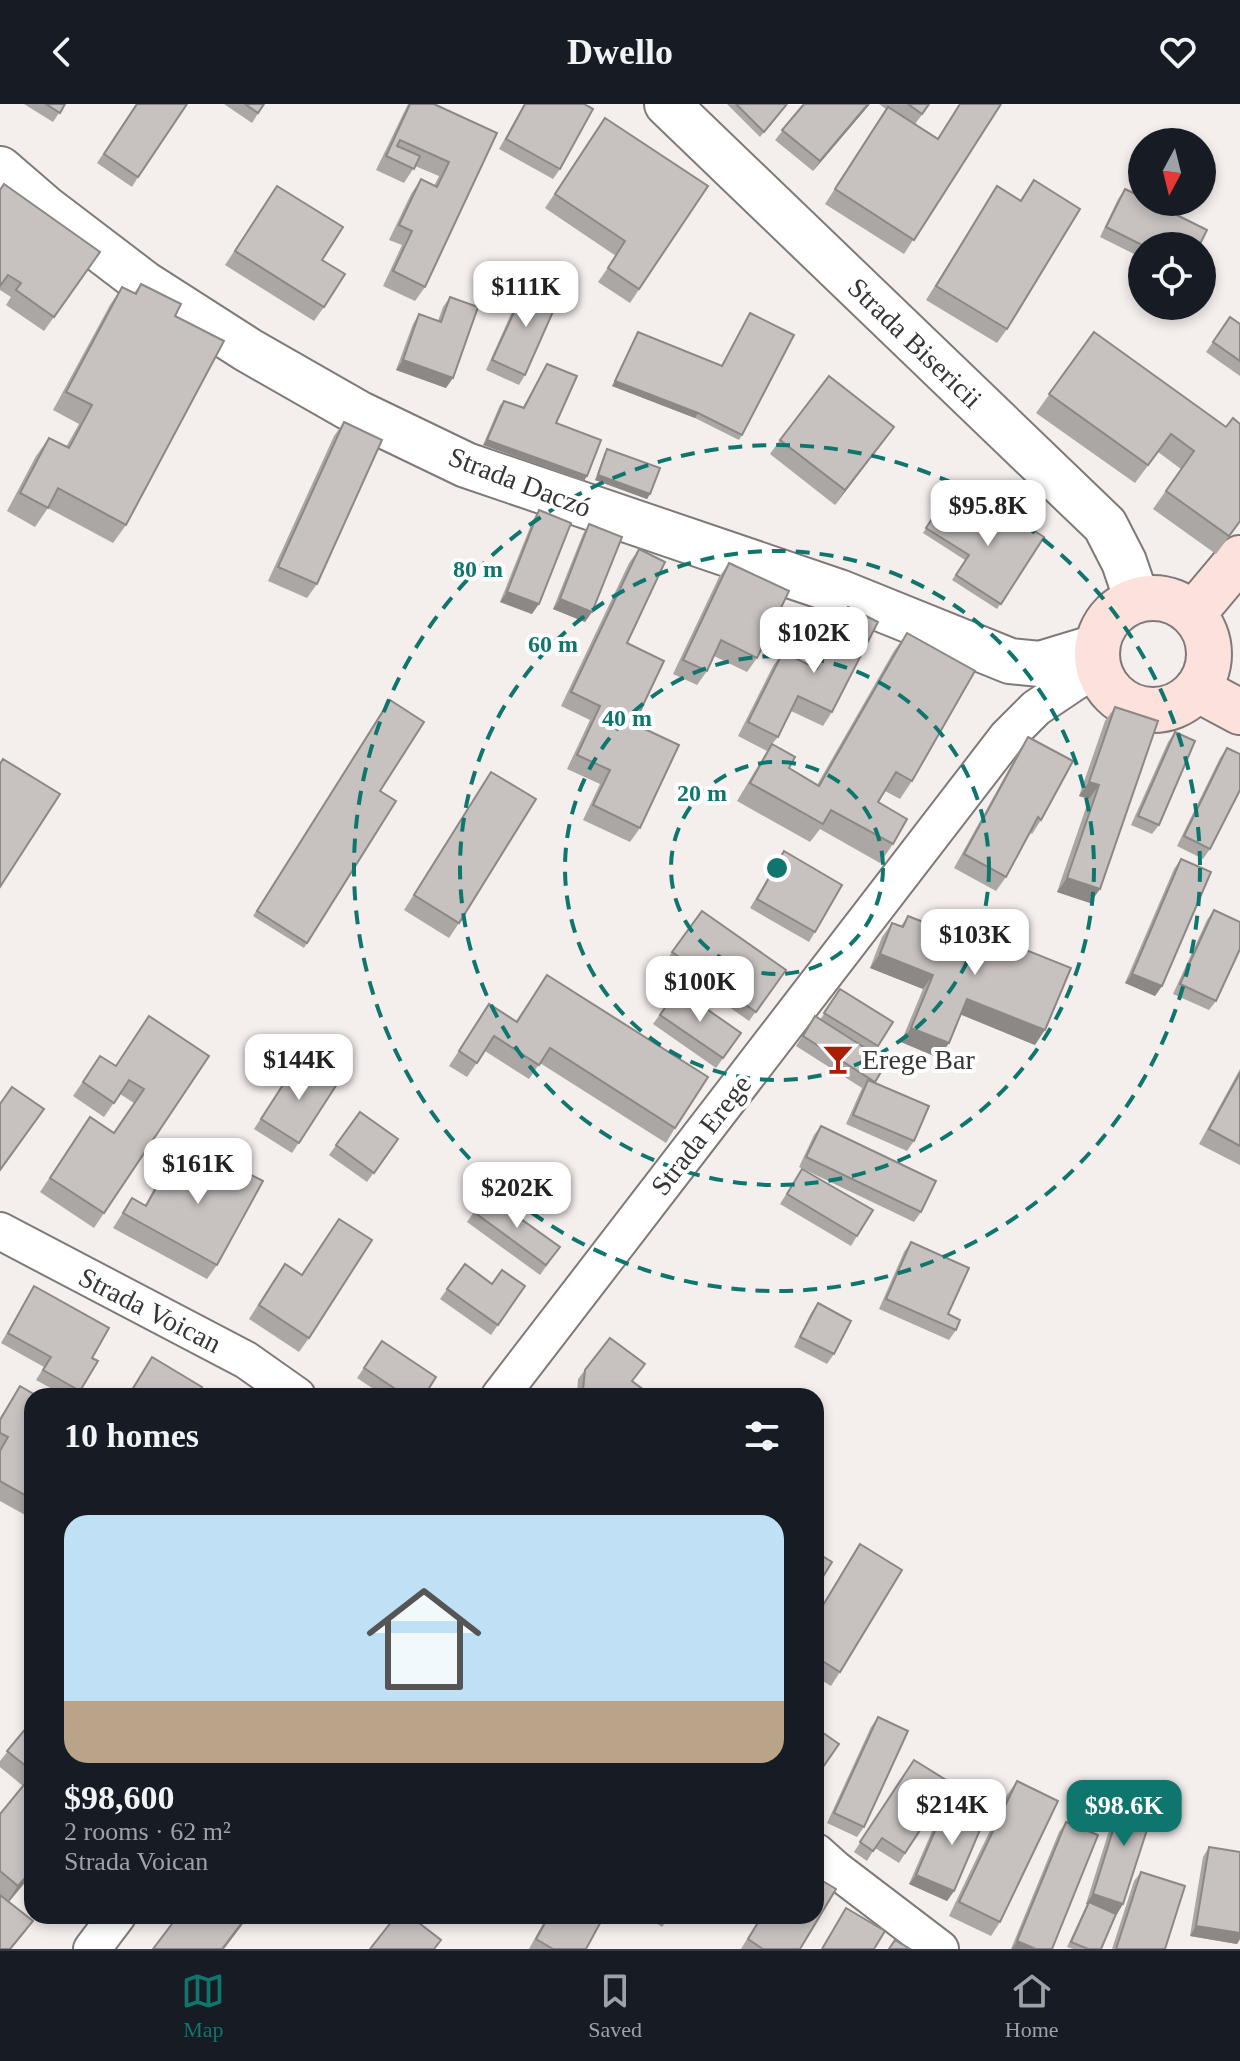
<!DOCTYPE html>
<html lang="en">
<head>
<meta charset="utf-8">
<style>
	body { margin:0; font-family:Georgia,serif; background:#242831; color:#f1f3f6; height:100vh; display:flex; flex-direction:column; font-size:30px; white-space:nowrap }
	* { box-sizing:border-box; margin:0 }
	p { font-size:26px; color:#9ea1a6 }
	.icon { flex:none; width:44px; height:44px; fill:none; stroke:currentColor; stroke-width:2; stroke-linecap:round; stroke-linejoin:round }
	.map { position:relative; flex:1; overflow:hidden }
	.drawer { position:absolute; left:24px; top:1284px; width:800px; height:536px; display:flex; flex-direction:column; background:#171b24; border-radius:24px; box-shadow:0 4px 12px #0003 }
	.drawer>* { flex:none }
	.needle { width:52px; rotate:187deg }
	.tools { position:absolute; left:1128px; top:24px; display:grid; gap:16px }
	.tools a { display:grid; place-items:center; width:88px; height:88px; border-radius:50%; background:#171b24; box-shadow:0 4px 12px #0003; font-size:40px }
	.price { position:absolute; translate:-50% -68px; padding:0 18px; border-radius:16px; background:#fff; color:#222; font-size:26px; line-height:52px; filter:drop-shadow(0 2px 4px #0008) }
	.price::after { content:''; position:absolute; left:50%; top:48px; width:24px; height:18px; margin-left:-12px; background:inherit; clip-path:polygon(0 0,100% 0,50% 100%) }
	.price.active { background:#0f766e; color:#fff }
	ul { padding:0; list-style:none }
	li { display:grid; align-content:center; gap:16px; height:424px; padding:0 40px }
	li+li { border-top:2px solid #363941 }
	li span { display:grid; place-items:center; height:248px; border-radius:24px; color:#555 }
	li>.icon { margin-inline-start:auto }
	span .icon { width:144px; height:144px; fill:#fffc; stroke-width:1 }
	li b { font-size:34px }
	h2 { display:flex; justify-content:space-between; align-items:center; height:96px; padding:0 40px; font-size:34px }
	header { display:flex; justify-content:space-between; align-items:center; height:104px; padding:0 40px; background:#171b24; font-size:36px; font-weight:700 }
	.tab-bar { display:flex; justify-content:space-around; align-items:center; height:112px; border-top:2px solid #363941; background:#171b24; font-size:22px; color:#9ea1a6 }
	.tab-bar a { display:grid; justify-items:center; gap:4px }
	.tab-bar .active { color:#0f766e }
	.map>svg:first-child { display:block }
</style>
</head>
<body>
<header><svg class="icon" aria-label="back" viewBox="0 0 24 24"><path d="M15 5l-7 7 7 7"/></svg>Dwello<svg class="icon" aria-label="heart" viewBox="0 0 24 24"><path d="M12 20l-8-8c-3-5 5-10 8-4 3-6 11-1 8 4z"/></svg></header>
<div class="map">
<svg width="1240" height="1845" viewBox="0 0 1240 1845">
	<rect width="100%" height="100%" fill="#f4eeed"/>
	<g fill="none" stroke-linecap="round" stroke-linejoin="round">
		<defs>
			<g id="minor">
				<polyline points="0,1127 246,1256 297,1292"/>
				<polyline points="500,1292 1007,633 1036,604 1097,563"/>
				<polyline points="816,1748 835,1765 940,1845"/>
				<polyline points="92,1845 117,1812"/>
			</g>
			<g id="tertiary">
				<polyline points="667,0 1105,421 1124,458 1137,496"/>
				<polyline points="0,65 44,103 145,180 248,246 360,310 466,361 839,488 1010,557 1040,560 1096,543"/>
			</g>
			<g id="secondary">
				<circle cx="1153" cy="550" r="56"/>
				<polyline points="1193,510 1240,454"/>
				<polyline points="1197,585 1240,608"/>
			</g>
		</defs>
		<use href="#minor" stroke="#7f7a79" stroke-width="40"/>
		<use href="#tertiary" stroke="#7f7a79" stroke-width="48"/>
		<use href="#secondary" stroke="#7f7a79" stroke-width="48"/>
		<use href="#minor" stroke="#fff" stroke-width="36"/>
		<use href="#tertiary" stroke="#fff" stroke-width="44"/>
		<use href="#secondary" stroke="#fce1dc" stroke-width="44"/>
	</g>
	<g fill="#aba7a5">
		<polygon points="24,0 65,0 53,18"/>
		<polygon points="136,0 138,73 132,83 97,59"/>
		<polygon points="224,0 264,0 252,19"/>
		<polygon points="408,0 434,0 497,29 425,183 415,197 383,182 402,141 389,136 411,90 421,75 434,82 439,72 415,62 404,79 376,66"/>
		<polygon points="524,0 584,0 560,65 553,75 499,45"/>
		<polygon points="727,0 787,0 760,33"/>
		<polygon points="804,0 870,0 813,67 775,36"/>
		<polygon points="879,0 930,0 915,20 938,34 960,0 1001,0 904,150 825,100 886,5"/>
		<polygon points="605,14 708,82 630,199 598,178 616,152 545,104"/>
		<polygon points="1034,76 1007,225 997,239 926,196 997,82 1020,96"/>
		<polygon points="277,82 322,156 324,203 314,217 225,161"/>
		<polygon points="1125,85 1199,142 1142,142 1142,154 1100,133 1118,95"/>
		<polygon points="0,86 100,148 44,227 6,201 11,193 0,186"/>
		<polygon points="141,180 175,212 126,421 113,439 48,404 35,423 7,407 36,352 49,334 66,343 79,320 53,306 110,201 122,183 134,189"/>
		<polygon points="527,180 525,271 519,281 486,266 520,190"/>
		<polygon points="450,193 446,284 396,266 413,220 419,210 438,217 443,203"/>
		<polygon points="750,209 742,331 739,336 695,314 612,282 638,228 722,262"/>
		<polygon points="1230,213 1240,220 1240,272 1206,248"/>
		<polygon points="1094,228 1226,323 1240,418 1216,450 1153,405 1181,365 1158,348 1135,379 1036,309"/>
		<polygon points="547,260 556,319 584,377 483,341 500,301 504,297 523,303"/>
		<polygon points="344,318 317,480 307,494 268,477 334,332"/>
		<polygon points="894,323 835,401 770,350 780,336"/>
		<polygon points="607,345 650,390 647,395 595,376 604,350"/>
		<polygon points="943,398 982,423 1044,433 997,505 952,476 965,456 923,429"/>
		<polygon points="539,406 532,510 500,498 533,416"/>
		<polygon points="589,420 592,508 585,518 553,505 583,430"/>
		<polygon points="639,445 627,539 634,620 640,724 630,738 583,716 600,680 567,665 590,616 561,602 629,459"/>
		<polygon points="729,459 757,554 747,568 714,552 707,567 697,581 673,570 719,473"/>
		<polygon points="848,503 832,608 823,622 791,607 778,633 772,640 789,664 817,681 894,547 907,529 912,677 900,695 885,687 878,698 893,740 880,759 820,725 810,738 737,697 767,647 738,632 773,562 783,548 815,564 838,518"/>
		<polygon points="390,596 380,687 396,697 304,844 253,812"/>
		<polygon points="1115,603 1100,785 1090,799 1057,788 1089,695 1079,692 1105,617"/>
		<polygon points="1175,628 1159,721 1152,730 1131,721 1168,638"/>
		<polygon points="1028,633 1041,716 1032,730 1030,729 1006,773 996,787 954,764 1019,647"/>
		<polygon points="1227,644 1210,745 1203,755 1177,742 1220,654"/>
		<polygon points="491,668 459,819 449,834 404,806"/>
		<polygon points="784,747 815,828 809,838 750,804"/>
		<polygon points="1181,755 1162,882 1155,892 1125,879 1174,765"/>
		<polygon points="1214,806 1216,897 1209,906 1173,890 1207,816"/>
		<polygon points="702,807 786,866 749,917 665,858"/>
		<polygon points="908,812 988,844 996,834 1035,941 960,910 939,954 901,938 923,885 870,864 882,833 892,819 901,822"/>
		<polygon points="547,871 675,1024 666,1039 540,959 529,975 485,947 467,973 449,962 489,900 516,917"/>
		<polygon points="678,885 741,929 716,964 653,920"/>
		<polygon points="840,885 893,918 873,949 874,978 914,1037 907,1047 846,1020 862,984 796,942 815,912 820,916"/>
		<polygon points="100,952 115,962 209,952 94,1124 40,1088 90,1013 114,1029 134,999 120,990 104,1013 73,992"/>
		<polygon points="299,956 337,980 292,1049 254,1025"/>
		<polygon points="1240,965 1240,1061 1199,1040"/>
		<polygon points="360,1008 398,1035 367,1078 329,1051"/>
		<polygon points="821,1022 921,1108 914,1118 799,1063 814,1031"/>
		<polygon points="176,1049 214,1070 224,1057 217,1161 207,1175 113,1124 132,1094 145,1101 166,1063"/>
		<polygon points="802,1065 857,1132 851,1142 780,1100"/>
		<polygon points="486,1090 560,1143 540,1171 467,1118"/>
		<polygon points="911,1138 956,1226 949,1236 879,1205 904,1148"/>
		<polygon points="465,1160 492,1180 525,1182 491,1231 440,1195"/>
		<polygon points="302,1171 309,1234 299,1248 249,1215 275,1174"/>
		<polygon points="34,1182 92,1254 80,1287 77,1292 65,1292 36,1276 44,1263 1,1239"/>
		<polygon points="818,1199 834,1250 827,1260 794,1243 811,1209"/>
		<polygon points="610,1234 632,1278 652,1292 577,1292 578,1275"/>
		<polygon points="382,1237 424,1292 384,1292 357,1274"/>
		<polygon points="152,1253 197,1292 127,1292"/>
		<polygon points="20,1282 32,1292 32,1405 27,1412 0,1397 0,1314"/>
		<polygon points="860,1440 840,1568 831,1582 816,1573 816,1511"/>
		<polygon points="878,1613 864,1723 857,1733 827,1719 871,1623"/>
		<polygon points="32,1617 32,1770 9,1798 26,1827 11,1845 0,1845 0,1710 23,1682 0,1663 0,1657"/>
		<polygon points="914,1656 951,1679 899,1759 875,1744 867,1757 854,1748"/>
		<polygon points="1017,1677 1000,1818 991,1832 949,1812 1007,1691"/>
		<polygon points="1125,1688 1123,1800 1117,1810 1111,1808 1101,1845 1073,1845 1067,1843 1087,1800 1086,1800 1118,1698"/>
		<polygon points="964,1697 954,1787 947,1797 909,1780 933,1725 940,1715 951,1720 957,1706"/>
		<polygon points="1066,1718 1052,1845 1011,1845 1059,1728"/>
		<polygon points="1209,1743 1240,1748 1240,1835 1237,1840 1190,1832 1203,1753"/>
		<polygon points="1141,1768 1165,1845 1112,1845 1134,1777"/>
		<polygon points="547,1812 604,1812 586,1845 529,1845"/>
		<polygon points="646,1812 670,1812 662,1823"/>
		<polygon points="761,1812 816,1812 800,1845 741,1845"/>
	</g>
	<g fill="#8b8886">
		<polygon points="868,0 870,0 813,67 820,57"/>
		<polygon points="403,256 453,274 446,284 396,266"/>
		<polygon points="615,277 698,309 695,314 612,282"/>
		<polygon points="894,323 884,337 835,401 845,386"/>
		<polygon points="487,336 587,372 584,377 483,341"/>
		<polygon points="598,371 650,390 647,395 595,376"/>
		<polygon points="507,488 539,500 532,510 500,498"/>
		<polygon points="560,495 592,508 585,518 553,505"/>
		<polygon points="1089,678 1099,681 1089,695 1079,692"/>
		<polygon points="1067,774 1100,785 1090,799 1057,788"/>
		<polygon points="880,850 933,871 923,885 870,864"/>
		<polygon points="1132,870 1162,882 1155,892 1125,879"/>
		<polygon points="967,895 1045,926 1035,941 957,909"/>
		<polygon points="911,924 949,939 939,954 901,938"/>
		<polygon points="32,1766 32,1770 1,1807 18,1782"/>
		<polygon points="916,1771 954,1787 947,1797 909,1780"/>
		<polygon points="1093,1790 1123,1800 1117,1810 1086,1800"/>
		<polygon points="247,1812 249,1812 224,1845 222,1845"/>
		<polygon points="1196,1822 1240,1829 1240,1835 1237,1840 1190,1832"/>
		<polygon points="1017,1837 1036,1845 1012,1845"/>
	</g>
	<g fill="#c7c2c0" stroke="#8b8886" stroke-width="2">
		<polygon points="46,0 65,0 60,9"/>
		<polygon points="137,0 187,0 138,73 104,50"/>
		<polygon points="245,0 264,0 258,9"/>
		<polygon points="410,0 434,0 497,29 425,183 393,167 412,127 399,121 421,75 437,83 449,58 400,36 397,42 420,52 414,65 386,52"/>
		<polygon points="525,0 584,0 593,5 560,65 506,35"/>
		<polygon points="736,0 787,0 764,28"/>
		<polygon points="804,0 868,0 820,57 782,26"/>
		<polygon points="908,0 929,0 922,10"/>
		<polygon points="960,0 1001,0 914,136 835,85 888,3 938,35"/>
		<polygon points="605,14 708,82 639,185 608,164 625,137 555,90"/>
		<polygon points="1034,76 1080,105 1007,225 936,182 997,82 1021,97"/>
		<polygon points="4,80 100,148 54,213 16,186 21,179 8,171 0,182 0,86"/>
		<polygon points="277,82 343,123 322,156 345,170 324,203 235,147"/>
		<polygon points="1125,85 1142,93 1142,98 1151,98 1207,126 1199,142 1144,142 1106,123"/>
		<polygon points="141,180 181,200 175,212 224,237 126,421 58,384 48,404 20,389 49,334 69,344 92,301 66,288 122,183 136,190"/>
		<polygon points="527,180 559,194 525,271 492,256"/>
		<polygon points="450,193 478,203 453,274 403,256 419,210 441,218"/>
		<polygon points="750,209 794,231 742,331 698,309 615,277 638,228 722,262"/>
		<polygon points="1230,213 1240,220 1240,257 1213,238"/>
		<polygon points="1094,228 1226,323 1233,314 1240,320 1240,417 1229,432 1166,387 1194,347 1171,330 1148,361 1049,290"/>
		<polygon points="547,260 577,272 556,319 601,336 587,372 487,336 504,297 524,304"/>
		<polygon points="829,272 894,323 845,386 780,336"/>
		<polygon points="344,318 382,336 317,480 278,463"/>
		<polygon points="607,345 660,364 650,390 598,371"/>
		<polygon points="943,398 983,423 996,403 1044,433 1001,500 956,471 969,451 926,424"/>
		<polygon points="539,406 571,419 539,500 507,488"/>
		<polygon points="589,420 622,433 592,508 560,495"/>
		<polygon points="639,445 665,458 627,539 664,557 634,620 679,641 640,724 593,701 610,666 577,651 600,602 571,588"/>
		<polygon points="729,459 789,487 757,554 721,536 707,567 683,556"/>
		<polygon points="848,503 878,518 832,608 798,592 778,633 748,618 783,548 817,565"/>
		<polygon points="907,529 975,567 912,677 896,668 878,698 907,715 893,740 831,706 823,720 750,679 772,640 795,653 789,664 819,682"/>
		<polygon points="390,596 424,618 380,687 396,697 307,839 257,807"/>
		<polygon points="1115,603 1158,617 1100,785 1067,774 1099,681 1089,678"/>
		<polygon points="1175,628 1195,637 1159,721 1138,712"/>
		<polygon points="1028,633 1073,657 1041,716 1038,713 1006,773 964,750"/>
		<polygon points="1227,644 1240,650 1240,686 1210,745 1184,732"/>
		<polygon points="3,655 60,690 0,783 0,660"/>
		<polygon points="491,668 536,695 459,819 414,791"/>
		<polygon points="784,747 842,781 815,828 757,795"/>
		<polygon points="1181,755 1211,768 1162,882 1132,870"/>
		<polygon points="1214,806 1240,818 1240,845 1216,897 1180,880"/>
		<polygon points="702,807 786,866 756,908 672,848"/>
		<polygon points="908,812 991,845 996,834 1071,864 1045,926 967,895 949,939 911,924 933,871 880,850 892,819 903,823"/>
		<polygon points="547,871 708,973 675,1024 550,944 539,961 494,932 477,959 459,947 489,900 517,918"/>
		<polygon points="678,885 741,929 723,954 660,911"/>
		<polygon points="840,885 893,918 878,942 824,909"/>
		<polygon points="149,912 209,952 104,1109 50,1074 90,1013 114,1029 144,985 129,976 114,999 83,978 100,952 116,962"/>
		<polygon points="815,912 887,958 875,978 803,932"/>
		<polygon points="299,956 337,980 299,1039 261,1015"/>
		<polygon points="1240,969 1240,1042 1209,1025"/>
		<polygon points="868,976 929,1002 914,1037 853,1011"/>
		<polygon points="12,983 44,1005 0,1066 0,1000"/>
		<polygon points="360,1008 398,1035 374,1069 336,1041"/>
		<polygon points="821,1022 936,1077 921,1108 806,1053"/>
		<polygon points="176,1049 216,1071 224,1057 263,1077 217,1161 123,1109 132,1094 146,1102"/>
		<polygon points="802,1065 873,1106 857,1132 787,1090"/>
		<polygon points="486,1090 560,1143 546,1161 474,1108"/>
		<polygon points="339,1115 372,1136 309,1234 259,1201 285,1160 302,1171"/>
		<polygon points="911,1138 969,1164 948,1210 960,1216 956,1226 886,1195"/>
		<polygon points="465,1160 492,1180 502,1166 525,1182 498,1221 447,1185"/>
		<polygon points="34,1182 109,1224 92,1254 98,1257 80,1287 43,1266 51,1253 8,1229"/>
		<polygon points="818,1199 851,1217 834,1250 800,1233"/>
		<polygon points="610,1234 645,1260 632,1277 652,1292 591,1292 583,1286 585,1266"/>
		<polygon points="382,1237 436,1273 424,1292 406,1292 364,1264"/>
		<polygon points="152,1253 202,1283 197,1292 142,1292 132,1286"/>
		<polygon points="20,1282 37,1292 32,1292 32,1395 0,1377 0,1347 8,1333 0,1329 0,1316"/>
		<polygon points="860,1440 902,1466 840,1568 816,1553 816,1513"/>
		<polygon points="816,1448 832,1458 816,1484"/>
		<polygon points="878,1613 908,1627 864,1723 834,1709"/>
		<polygon points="32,1617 32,1667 7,1647"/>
		<polygon points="816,1624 839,1640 816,1673"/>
		<polygon points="914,1656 951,1679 905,1749 882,1734 873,1747 860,1738"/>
		<polygon points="32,1671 32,1766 18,1782 0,1767 0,1710"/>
		<polygon points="1017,1677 1058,1697 1000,1818 959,1798"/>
		<polygon points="1125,1688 1156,1698 1123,1800 1093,1790"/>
		<polygon points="964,1697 988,1707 954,1787 916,1771 940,1715 953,1721"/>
		<polygon points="1066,1718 1098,1731 1052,1845 1036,1845 1017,1837"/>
		<polygon points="1209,1743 1240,1748 1240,1829 1196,1822"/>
		<polygon points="1141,1768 1185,1782 1165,1845 1116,1845"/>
		<polygon points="816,1773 836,1785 800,1845 763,1845 748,1835 762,1812 816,1812"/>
		<polygon points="0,1791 33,1817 10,1845 0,1845"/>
		<polygon points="1089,1798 1116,1810 1101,1845 1088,1845 1071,1838"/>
		<polygon points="846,1804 885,1827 874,1845 822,1845"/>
		<polygon points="178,1812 247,1812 222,1845 153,1845"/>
		<polygon points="396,1812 410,1812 441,1836 434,1845 370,1845"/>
		<polygon points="549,1812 604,1812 586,1845 553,1845 536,1835"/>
		<polygon points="895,1836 910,1845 889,1845"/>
	</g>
	<g fill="none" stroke="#0f766e" stroke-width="4" stroke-dasharray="14 10">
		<circle cx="777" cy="764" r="106"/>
		<circle cx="777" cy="764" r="212"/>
		<circle cx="777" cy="764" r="317"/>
		<circle cx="777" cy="764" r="423"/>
	</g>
	<defs>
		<symbol id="bar-bare" viewBox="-9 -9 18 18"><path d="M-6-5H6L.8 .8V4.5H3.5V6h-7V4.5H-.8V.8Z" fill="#ac1e04" stroke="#fff" stroke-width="2.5" paint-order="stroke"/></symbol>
	</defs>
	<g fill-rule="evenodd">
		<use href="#bar-bare" x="816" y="933" width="44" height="44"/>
	</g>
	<g text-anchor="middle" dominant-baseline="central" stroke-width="8" stroke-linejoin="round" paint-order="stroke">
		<g font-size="28" fill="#373535" stroke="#fff">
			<text transform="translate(915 239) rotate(44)">Strada Bisericii</text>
			<text transform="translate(520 378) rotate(21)">Strada Daczó</text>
			<text transform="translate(701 1031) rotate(-52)">Strada Erege</text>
			<text transform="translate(150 1206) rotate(27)">Strada Voican</text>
		</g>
		<g font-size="28" fill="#373535" stroke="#fff" text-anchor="start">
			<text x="862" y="955">Erege Bar</text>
		</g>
	</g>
	<circle cx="777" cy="764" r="12" fill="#0f766e" stroke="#fff" stroke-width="4"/>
	<g font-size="24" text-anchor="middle" font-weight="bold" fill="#0f766e" stroke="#fff" stroke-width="8" stroke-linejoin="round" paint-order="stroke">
		<text x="478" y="473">80 m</text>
		<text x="553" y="548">60 m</text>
		<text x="627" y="622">40 m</text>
		<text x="702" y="697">20 m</text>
	</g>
</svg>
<div class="tools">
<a><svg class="needle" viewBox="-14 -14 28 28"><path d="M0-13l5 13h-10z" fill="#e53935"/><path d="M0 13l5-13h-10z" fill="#9ea1a6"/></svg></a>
<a><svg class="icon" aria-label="locate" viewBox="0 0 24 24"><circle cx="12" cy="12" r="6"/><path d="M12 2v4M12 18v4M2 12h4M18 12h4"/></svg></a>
</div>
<b class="price" style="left:526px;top:225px">$111K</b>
<b class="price" style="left:988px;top:444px">$95.8K</b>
<b class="price" style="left:814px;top:571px">$102K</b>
<b class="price" style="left:975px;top:873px">$103K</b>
<b class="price" style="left:700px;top:920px">$100K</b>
<b class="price" style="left:299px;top:998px">$144K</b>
<b class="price" style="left:198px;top:1102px">$161K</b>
<b class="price" style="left:517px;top:1126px">$202K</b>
<b class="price" style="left:952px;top:1743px">$214K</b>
<b class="price active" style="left:1124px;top:1744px">$98.6K</b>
<section class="drawer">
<h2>10 homes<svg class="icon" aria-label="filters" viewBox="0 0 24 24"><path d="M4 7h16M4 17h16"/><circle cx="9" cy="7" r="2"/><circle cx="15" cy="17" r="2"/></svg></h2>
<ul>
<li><span style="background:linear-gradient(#bfe0f5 75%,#b9a48a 0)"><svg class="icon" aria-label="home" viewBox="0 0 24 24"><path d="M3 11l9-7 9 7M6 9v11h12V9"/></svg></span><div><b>$98,600</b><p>2 rooms · 62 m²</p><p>Strada Voican</p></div></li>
</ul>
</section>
</div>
<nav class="tab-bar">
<a class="active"><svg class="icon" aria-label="map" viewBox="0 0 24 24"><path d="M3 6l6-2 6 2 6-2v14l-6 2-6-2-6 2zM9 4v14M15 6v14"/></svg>Map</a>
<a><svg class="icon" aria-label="saved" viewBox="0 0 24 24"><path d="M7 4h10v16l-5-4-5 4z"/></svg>Saved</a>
<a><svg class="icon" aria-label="home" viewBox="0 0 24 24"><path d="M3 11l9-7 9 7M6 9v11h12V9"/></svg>Home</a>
</nav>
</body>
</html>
